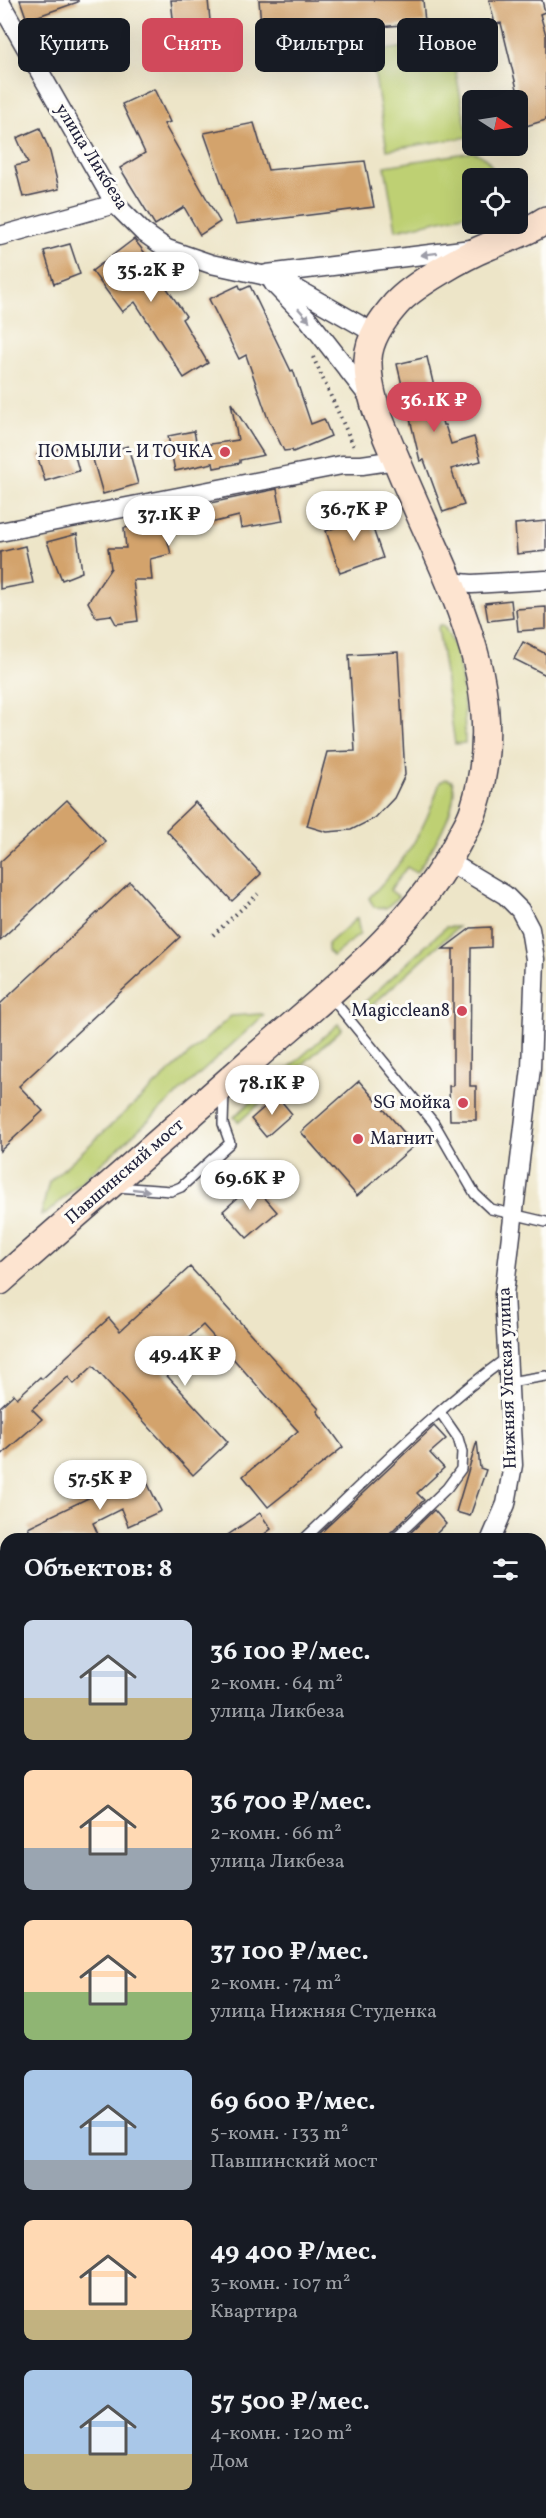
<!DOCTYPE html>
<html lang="ru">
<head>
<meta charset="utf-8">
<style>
	body { margin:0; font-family:Vollkorn,serif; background:#242831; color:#f1f3f6; height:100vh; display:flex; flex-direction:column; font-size:22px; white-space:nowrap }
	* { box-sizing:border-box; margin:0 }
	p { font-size:20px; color:#9ea1a6 }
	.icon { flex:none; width:33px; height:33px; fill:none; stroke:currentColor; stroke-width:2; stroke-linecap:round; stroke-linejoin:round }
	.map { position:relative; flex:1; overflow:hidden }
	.side { position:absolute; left:0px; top:1533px; width:546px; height:986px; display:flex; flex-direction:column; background:#171b24; border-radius:18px 18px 0 0; box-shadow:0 6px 24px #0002 }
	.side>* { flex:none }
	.guide { position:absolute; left:18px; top:18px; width:510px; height:54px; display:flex; gap:12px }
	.needle { width:39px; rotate:102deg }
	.fabs { position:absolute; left:462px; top:90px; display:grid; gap:12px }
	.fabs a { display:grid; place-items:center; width:66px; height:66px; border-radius:9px; background:#171b24; box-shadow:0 6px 24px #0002; font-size:30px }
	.price { position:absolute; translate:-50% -51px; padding:0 14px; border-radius:21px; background:#fff; color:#222; font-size:20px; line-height:39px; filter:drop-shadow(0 2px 3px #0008) }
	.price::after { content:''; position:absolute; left:50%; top:36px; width:18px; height:14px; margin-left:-9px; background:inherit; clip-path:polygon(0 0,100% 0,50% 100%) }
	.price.on { background:#d1495b; color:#fff }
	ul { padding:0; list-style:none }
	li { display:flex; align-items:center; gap:18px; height:150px; padding:0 24px }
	li span { display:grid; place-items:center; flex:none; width:168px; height:120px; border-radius:9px; color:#555 }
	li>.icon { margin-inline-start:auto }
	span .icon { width:72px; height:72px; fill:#fffc; stroke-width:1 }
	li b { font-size:26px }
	h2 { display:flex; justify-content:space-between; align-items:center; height:72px; padding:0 24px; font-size:26px }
	.tag { padding:0 21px; border-radius:9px; background:#171b24; box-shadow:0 6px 24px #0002; font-size:21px; line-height:54px }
	.tag.on { background:#d1495b; color:#fff }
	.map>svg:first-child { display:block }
</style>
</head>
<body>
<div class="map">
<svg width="546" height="2518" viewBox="0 0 546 2518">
	<rect width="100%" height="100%" fill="#fdfcf7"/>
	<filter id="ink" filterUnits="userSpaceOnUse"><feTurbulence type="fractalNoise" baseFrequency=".0167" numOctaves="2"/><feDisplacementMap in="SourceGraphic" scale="12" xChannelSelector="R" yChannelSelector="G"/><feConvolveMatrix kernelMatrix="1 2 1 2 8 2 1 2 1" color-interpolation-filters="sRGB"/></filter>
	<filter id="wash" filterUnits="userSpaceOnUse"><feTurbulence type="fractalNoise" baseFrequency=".008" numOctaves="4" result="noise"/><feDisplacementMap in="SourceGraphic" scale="24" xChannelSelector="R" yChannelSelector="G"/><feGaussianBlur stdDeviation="1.35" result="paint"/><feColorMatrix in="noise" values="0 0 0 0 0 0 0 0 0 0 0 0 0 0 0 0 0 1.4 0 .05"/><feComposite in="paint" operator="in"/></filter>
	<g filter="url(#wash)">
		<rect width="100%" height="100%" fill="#ede5c8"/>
		<g fill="#bed073" stroke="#707957" stroke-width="1.5">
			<polygon points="450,41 468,137 387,150 371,52"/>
			<path d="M 472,152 C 487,155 491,165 497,178 L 472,178 L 472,213 L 396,230 L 385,166 Z"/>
			<path d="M 440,625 L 443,625 C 465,658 464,705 465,743 L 455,744 L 438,627 Z"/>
			<path d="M 446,779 L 452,781 C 462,804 429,855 416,873 L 407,867 L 390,890 L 399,897 L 386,908 L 374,907 L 369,898 C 406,859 424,834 440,782 Z"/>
			<polygon points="357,918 360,934 333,956 328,951 328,944"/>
			<polygon points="446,927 458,927 369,1008 365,1006 364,1003"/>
			<polygon points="261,1014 264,1015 262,1017 46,1214 41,1215 49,1182 231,1016"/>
			<polygon points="338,1024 342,1029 239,1122 234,1117"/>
			<polygon points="546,1930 546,1998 540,2003 540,1934"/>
			<polygon points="540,2452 546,2465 546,2518 409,2518 408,2513 540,2512"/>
		</g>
		<g fill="#96b265" stroke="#5c6a50" stroke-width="1.5">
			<polygon points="540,2065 546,2078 546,2465 540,2452"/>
			<polygon points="6,2379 6,2512 408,2512 409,2518 0,2518 0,2385"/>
		</g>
		<g fill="#3eadbc" stroke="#30687c" stroke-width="1.5">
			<polygon points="546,1757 546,1930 540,1934 540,1761"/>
			<polygon points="6,2199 6,2379 0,2385 0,2205"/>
		</g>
		<g id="blocks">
			<g fill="#d3a36c">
				<polygon points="20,0 78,0 78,2 27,20"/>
				<polygon points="171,0 208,0 212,41 176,45"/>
				<polygon points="259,0 423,0 425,23 262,37"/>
				<polygon points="489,0 542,0 545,12 540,14 546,35 546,120 526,126 501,23 495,24"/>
				<polygon points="154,89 170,122 164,124 220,222 200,235 184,207 155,225 120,168 145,153 122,104"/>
				<polygon points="254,123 268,170 365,161 374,207 236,224 204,133"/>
				<polygon points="40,128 50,152 59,189 23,197 15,166 28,163 17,138"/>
				<polygon points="134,239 165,279 162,281 186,316 182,319 208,363 184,378 135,302 122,312 92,271"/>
				<polygon points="70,244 80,274 54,284 44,251"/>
				<polygon points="239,285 241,290 250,286 291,371 293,370 311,424 324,419 331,436 293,452 292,450 284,451 267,416 246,355 239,359 209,299"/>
				<polygon points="427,357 443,425 445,425 451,444 474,437 481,461 451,469 464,505 443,512 424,460 420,461 397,364"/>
				<polygon points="231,403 264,455 240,460 240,463 214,468 213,463 175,471 168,436 194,431 197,446 238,440"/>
				<polygon points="72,445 79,471 45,481 37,455"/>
				<polygon points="128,446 138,484 103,494 92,456"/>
				<polygon points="277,489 283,521 241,528 239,516 166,534 171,554 150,559 152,580 133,580 138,621 116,624 111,615 96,617 88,602 111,568 108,548 126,548 124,528 150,524 148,516"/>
				<polygon points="366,508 383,558 340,573 326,531 342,525 340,517"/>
				<polygon points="546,521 546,551 517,554 515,524"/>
				<polygon points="77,534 82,572 62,580 47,542"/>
				<polygon points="25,546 33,583 0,589 0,552"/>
				<polygon points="511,600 513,618 488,621 485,603"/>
				<polygon points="546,607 546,629 518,631 516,609"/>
				<polygon points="523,642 546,654 546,675 514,659"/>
				<polygon points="398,652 405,775 394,798 375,818 351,830 327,832 307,826 327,752 355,751 349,655"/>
				<polygon points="67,800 106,842 0,940 0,862"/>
				<polygon points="195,802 261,874 232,901 166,830"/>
				<polygon points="130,882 180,937 19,1086 43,1111 0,1151 0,1004"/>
				<polygon points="491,927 491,947 471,948 470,1086 476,1086 476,1120 450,1120 449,1086 453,1086 453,949 456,949 443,949 471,928"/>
				<polygon points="359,1081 415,1145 357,1196 301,1132"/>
				<polygon points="277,1096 292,1114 266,1137 251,1119"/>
				<polygon points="253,1184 277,1212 247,1238 223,1211"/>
				<polygon points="190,1267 319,1409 317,1411 343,1447 268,1507 243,1476 298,1431 203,1325 158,1366 228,1442 193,1475 93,1366 74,1384 68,1377 32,1409 42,1419 0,1456 0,1407 14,1394 17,1398 40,1377 42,1379 109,1318 120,1331"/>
				<polygon points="434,1426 446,1439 430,1453 444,1468 417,1493 424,1500 389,1534 387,1539 314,1539"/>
				<polygon points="477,1441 480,1468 486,1470 470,1516 456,1512"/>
				<polygon points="142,1472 161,1511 128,1526 121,1509 93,1523 100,1539 34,1539 28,1527"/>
				<polygon points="434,1510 446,1524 431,1539 404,1539"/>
				<polygon points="260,1513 271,1529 258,1539 222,1539"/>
			</g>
		</g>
	</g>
	<g filter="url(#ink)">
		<use href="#blocks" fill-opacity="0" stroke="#403f50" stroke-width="1.5"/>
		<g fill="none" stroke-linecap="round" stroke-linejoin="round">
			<defs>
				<g id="service">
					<polyline points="330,996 434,1123 475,1194 491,1209 546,1222"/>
					<polyline points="116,1187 171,1191 181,1187 230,1143 223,1124 224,1092"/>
					<polyline points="509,1382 546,1376"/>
					<path d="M 304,1539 C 370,1477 434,1410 508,1357"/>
					<polyline points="394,1539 447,1488 461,1469 462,1452 458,1438 440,1412"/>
					<polyline points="0,2040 0,2041"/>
				</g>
				<g id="minor">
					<polyline points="0,2 115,204 143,232 167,249 211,264 262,275 288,284 374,333"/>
					<polyline points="0,236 115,204"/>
					<polyline points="267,274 471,249"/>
					<polyline points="273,283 308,319 369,397"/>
					<polyline points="0,532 342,465 362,465 396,460"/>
					<polyline points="448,582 472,584 546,580"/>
					<polyline points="448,861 505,895 520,910 530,929 535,959 531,1068 504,1294 513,1465 506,1504 491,1539"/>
					<polyline points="0,1882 6,1877"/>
				</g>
				<path id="secondary" d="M 0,1281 C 83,1208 168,1135 251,1061 C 326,995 413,931 459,840 C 464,830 471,820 474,809 C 492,752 488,694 470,638 C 451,576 420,519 396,459 C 382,426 367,395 368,359 C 369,338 382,320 396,304 C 413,285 464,256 489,246 C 509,238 528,232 546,220"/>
			</defs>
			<use href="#service" stroke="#403f50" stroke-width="12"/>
			<use href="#minor" stroke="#403f50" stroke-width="21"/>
			<use href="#secondary" stroke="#403f50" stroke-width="30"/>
			<g stroke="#403f50" stroke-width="4" stroke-dasharray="1.5 4.5" stroke-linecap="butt">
				<polyline points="313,357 355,449"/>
				<polyline points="213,935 258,894"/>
			</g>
			<use href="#service" stroke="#fff" stroke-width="9"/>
			<use href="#minor" stroke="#fff" stroke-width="18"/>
			<use href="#secondary" stroke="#fde4d0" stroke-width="27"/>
		</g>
		<defs><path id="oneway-solid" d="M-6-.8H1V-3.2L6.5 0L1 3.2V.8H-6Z" transform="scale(1.5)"/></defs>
		<g fill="#9c9ca7">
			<use href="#oneway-solid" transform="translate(429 254) rotate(173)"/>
			<use href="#oneway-solid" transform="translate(304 315) rotate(48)"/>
			<use href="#oneway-solid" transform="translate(141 1190) rotate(6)"/>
		</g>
	</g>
	<g fill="#d1495b" stroke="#fdfcf7" stroke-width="2">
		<circle cx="225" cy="452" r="6"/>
		<circle cx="462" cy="1011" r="6"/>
		<circle cx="463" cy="1103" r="6"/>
		<circle cx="358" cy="1139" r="6"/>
	</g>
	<g text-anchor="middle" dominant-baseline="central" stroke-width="6" stroke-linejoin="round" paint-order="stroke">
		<g font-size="18" fill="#22223b" stroke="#fdfcf7">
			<text transform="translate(91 157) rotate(58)">улица Ликбеза</text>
			<text transform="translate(125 1172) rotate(-41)">Павшинский мост</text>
			<text transform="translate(508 1378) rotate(-92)">Нижняя Упская улица</text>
		</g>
		<g font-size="18" fill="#22223b" stroke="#fdfcf7" text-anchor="end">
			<text x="213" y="452">ПОМЫЛИ - И ТОЧКА</text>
			<text x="450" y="1011">Magicclean8</text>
			<text x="451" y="1103">SG мойка</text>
			<text x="370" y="1139" text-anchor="start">Магнит</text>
		</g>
	</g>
</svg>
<div class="fabs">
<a><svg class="needle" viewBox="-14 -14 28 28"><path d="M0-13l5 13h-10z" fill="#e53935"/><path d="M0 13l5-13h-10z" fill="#9ea1a6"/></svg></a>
<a><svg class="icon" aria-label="locate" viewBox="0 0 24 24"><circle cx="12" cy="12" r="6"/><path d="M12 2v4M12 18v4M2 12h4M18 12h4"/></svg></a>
</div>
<b class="price" style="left:151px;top:303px">35.2K ₽</b>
<b class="price on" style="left:434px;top:433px">36.1K ₽</b>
<b class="price" style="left:354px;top:542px">36.7K ₽</b>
<b class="price" style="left:169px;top:547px">37.1K ₽</b>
<b class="price" style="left:272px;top:1116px">78.1K ₽</b>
<b class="price" style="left:250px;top:1211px">69.6K ₽</b>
<b class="price" style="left:185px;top:1387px">49.4K ₽</b>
<b class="price" style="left:100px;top:1511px">57.5K ₽</b>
<div class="guide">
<a class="tag">Купить</a>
<a class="tag on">Снять</a>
<a class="tag">Фильтры</a>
<a class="tag">Новое</a>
</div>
<section class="side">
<h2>Объектов: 8<svg class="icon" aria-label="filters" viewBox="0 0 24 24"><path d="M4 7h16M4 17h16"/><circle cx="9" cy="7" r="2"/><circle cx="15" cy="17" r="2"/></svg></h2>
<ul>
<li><span style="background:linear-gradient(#c9d6e8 65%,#c2b280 0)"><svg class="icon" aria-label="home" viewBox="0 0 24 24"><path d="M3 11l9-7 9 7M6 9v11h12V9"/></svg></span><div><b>36 100 ₽/мес.</b><p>2-комн. · 64 m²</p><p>улица Ликбеза</p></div></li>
<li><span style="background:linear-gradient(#ffd9b3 65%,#9aa5b1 0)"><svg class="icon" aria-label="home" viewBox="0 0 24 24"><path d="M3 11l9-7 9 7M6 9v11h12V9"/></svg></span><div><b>36 700 ₽/мес.</b><p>2-комн. · 66 m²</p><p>улица Ликбеза</p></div></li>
<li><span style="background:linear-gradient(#ffd9b3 60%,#8fb573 0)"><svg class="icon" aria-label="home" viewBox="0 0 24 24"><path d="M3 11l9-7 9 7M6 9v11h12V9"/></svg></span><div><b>37 100 ₽/мес.</b><p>2-комн. · 74 m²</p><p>улица Нижняя Cтуденкa</p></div></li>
<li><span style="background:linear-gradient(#a9c7e8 75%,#9aa5b1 0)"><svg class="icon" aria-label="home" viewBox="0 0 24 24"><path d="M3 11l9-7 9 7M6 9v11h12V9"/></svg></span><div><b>69 600 ₽/мес.</b><p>5-комн. · 133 m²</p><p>Павшинский мост</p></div></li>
<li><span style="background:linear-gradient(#ffd9b3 75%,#c2b280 0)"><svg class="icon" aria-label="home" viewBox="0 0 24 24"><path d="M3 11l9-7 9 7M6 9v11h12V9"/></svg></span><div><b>49 400 ₽/мес.</b><p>3-комн. · 107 m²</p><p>Квартира</p></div></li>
<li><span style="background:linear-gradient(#a9c7e8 70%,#c2b280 0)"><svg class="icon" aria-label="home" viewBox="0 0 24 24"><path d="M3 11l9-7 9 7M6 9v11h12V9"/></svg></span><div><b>57 500 ₽/мес.</b><p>4-комн. · 120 m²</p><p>Дом</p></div></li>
</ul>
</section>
</div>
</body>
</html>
